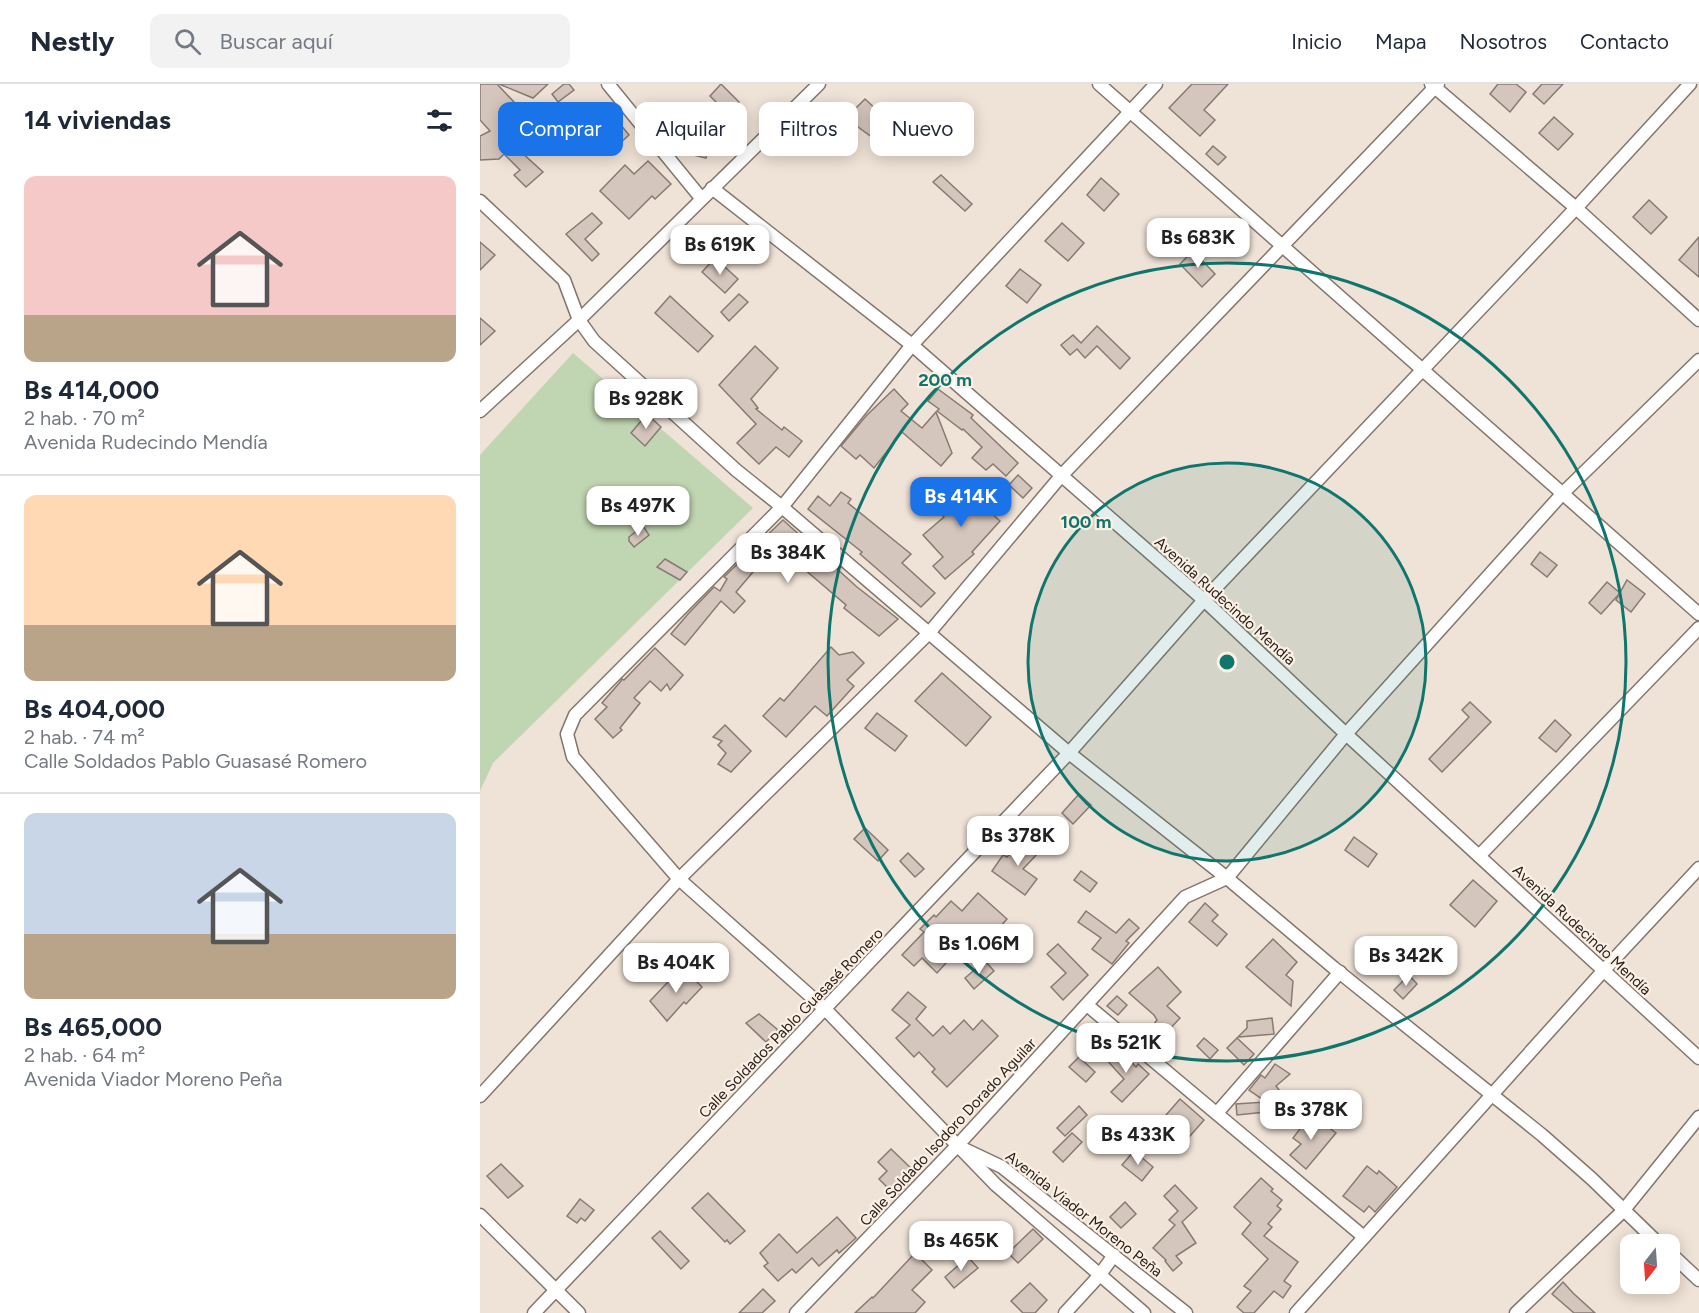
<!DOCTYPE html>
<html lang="es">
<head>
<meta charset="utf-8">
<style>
	body { margin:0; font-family:Figtree,sans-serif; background:#f2f2f3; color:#1f2937; height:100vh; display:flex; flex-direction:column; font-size:22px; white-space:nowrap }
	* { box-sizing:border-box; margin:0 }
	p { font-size:20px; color:#747a83 }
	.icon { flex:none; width:33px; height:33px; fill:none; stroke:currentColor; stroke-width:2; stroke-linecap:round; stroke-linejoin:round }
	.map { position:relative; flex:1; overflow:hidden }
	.panel { display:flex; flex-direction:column; background:#fff; width:480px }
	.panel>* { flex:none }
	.top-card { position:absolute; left:18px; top:18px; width:570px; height:54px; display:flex; gap:12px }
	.needle { width:39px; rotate:197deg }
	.tools { position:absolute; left:1140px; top:1150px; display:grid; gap:12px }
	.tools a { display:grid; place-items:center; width:60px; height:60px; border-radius:12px; background:#fff; box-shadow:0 3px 15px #0003; font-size:30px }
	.price { position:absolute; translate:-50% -51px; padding:0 14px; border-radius:12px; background:#fff; color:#222; font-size:20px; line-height:39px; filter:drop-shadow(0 2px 3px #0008) }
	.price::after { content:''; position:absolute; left:50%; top:36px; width:18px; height:14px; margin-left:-9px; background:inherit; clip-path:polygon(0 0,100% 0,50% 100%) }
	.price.selected { background:#1a73e8; color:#fff }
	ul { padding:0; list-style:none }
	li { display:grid; align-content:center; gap:12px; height:318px; padding:0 24px }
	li+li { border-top:2px solid #e0e1e3 }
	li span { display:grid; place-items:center; height:186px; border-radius:12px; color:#555 }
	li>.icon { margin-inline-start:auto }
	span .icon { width:108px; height:108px; fill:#fffc; stroke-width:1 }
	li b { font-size:26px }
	h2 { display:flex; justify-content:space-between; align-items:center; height:72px; padding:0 24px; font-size:26px }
	.pill { padding:0 21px; border-radius:12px; background:#fff; box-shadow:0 3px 15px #0003; font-size:21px; line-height:54px }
	.pill.selected { background:#1a73e8; color:#fff }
	header { display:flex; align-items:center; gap:36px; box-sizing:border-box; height:84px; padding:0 30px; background:#fff; border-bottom:2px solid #e0e1e3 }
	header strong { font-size:28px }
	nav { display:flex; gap:33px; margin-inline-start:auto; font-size:21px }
	.search { width:420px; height:54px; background:#f2f2f3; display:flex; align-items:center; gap:15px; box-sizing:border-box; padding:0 21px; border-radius:12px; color:#747a83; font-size:22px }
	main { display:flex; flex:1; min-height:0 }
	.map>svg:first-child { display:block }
</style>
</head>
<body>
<header>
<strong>Nestly</strong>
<div class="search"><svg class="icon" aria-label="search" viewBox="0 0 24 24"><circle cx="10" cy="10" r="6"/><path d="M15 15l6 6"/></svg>Buscar aquí</div>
<nav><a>Inicio</a><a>Mapa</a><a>Nosotros</a><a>Contacto</a></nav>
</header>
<main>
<section class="panel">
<h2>14 viviendas<svg class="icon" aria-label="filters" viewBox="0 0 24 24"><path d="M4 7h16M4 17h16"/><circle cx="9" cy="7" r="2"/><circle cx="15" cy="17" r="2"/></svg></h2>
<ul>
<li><span style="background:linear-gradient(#f6c9c9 75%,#b9a48a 0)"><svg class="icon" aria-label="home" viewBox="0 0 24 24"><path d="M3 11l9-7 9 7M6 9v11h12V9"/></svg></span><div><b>Bs 414,000</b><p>2 hab. · 70 m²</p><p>Avenida Rudecindo Mendía</p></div></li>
<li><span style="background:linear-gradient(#ffd9b3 70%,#b9a48a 0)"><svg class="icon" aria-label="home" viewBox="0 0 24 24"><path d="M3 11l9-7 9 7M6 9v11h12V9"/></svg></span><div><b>Bs 404,000</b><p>2 hab. · 74 m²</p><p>Calle Soldados Pablo Guasasé Romero</p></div></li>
<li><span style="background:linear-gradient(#c9d6e8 65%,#b9a48a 0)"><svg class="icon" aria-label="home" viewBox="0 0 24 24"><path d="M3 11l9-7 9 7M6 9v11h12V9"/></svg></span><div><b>Bs 465,000</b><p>2 hab. · 64 m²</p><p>Avenida Viador Moreno Peña</p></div></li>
</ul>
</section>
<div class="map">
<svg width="1219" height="1229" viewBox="0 0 1219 1229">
	<rect width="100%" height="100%" fill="#efe2d6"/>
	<polygon fill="#c0d5b1" points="93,269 273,424 13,679 0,707 0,371"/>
	<g fill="#d5c6bd" stroke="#877a72" stroke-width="1.5">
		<polygon points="0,0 17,0 49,34 27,55 63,88 46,103 34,91 40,86 24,70 19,75 0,76 0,52 10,47 0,36"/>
		<polygon points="19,0 68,0 53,14"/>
		<polygon points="84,0 89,0 94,6 78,18 72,10"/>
		<polygon points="241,0 259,18 248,30 230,12"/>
		<polygon points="712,0 748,0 724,26 735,36 720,52 689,24"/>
		<polygon points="1018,0 1036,0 1046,8 1030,28 1010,10"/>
		<polygon points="1062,0 1083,0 1064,20 1053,10"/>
		<polygon points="385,15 412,40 397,57 366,34"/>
		<polygon points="212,28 227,43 215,55 201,40"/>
		<polygon points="1074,33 1093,50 1078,66 1059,49"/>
		<polygon points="140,40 149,51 127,71 118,61 132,50 130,48"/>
		<polygon points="212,57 229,62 226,74 209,70"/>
		<polygon points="733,62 746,73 738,81 726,70"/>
		<polygon points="168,77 191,100 175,115 172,112 149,135 120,107 145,81 154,90"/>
		<polygon points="461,91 492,120 485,127 453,98"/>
		<polygon points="621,94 639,110 624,127 607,111"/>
		<polygon points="1169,116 1187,133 1171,150 1153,133"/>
		<polygon points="112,129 122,139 105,155 119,170 112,177 86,150"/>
		<polygon points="582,139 604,159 588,177 565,157"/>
		<polygon points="1219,153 1219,193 1199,176"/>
		<polygon points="0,158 15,171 0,186"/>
		<polygon points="713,167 735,190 722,203 700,180"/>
		<polygon points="235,174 258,195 245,209 222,188"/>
		<polygon points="540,185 561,201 547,219 526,202"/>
		<polygon points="259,210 268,218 249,237 241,228"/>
		<polygon points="190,212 233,252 218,268 175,229"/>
		<polygon points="0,234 15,247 0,261"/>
		<polygon points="617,242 650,274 640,285 617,262 605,274 597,265 590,271 581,261 593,251 601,259"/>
		<polygon points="275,262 298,284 271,315 278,324 276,325 302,346 304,343 322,357 309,373 296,363 279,380 257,359 276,340 239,301"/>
		<polygon points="414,305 428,320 421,327 442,344 456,328 472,369 461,382 422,348 394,384 380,371 376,375 361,362 386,332"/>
		<polygon points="458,305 493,331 491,334 538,379 526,392 513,380 506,386 492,374 502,363 483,345 482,346 457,327 459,325 448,317"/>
		<polygon points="167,330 181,343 165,362 151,349"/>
		<polygon points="538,391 552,404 543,414 529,401"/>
		<polygon points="498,402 519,418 508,426 520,437 492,468 494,470 465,495 453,482 463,473 443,451 464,433 457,427 477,404 489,414"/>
		<polygon points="361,408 371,415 368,419 431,470 422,479 455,509 441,523 380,470 382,468 328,425 338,412 350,422"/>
		<polygon points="303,436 377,503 418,535 399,552 364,524 366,521 296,461 256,508 265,517 254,529 241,517 205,561 191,550 208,530 234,503 240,507 247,495 244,493"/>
		<polygon points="163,442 169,451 154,463 149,457 149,453"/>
		<polygon points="1060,468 1077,481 1067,493 1051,480"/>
		<polygon points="185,475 207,488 200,496 177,483"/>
		<polygon points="1147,496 1165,510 1151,528 1136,516"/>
		<polygon points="1127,498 1140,509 1121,530 1109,519"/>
		<polygon points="351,563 359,571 373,568 384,579 367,596 374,602 347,632 335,622 306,653 283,632 300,614 304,617"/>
		<polygon points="175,564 203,591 190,606 187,600 181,607 170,597 154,614 160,619 140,644 142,646 133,654 115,635 127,623 122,619 141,597 142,595 144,596"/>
		<polygon points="462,589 511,633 486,662 435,617"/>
		<polygon points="990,618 1011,638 962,688 949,675 989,633 982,626"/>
		<polygon points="397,629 427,652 415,667 385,644"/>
		<polygon points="1075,636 1091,651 1076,668 1059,654"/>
		<polygon points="245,641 271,667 251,688 238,680 246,669 238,661 242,657 233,653"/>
		<polygon points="599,710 611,721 593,740 582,729"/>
		<polygon points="385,744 408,766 398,777 374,755"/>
		<polygon points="874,753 897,770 888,783 865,766"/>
		<polygon points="543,755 559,768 543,785 557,795 545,811 512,787 523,771 527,773"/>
		<polygon points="428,769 444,785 435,793 420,777"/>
		<polygon points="601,787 617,799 610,808 594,796"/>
		<polygon points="993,796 1017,817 995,843 970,821"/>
		<polygon points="498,809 527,835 517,846 512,843 497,860 482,847 458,871 466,879 457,889 442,874 434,882 422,871 444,848 440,845 454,831 456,833 471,817 482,827"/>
		<polygon points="725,819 738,831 732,837 747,850 737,862 709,838"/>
		<polygon points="606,827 636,849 649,835 659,844 646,857 649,859 632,880 612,865 621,854 598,838"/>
		<polygon points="793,855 817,878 806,891 813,897 811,922 766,883"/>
		<polygon points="578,860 608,891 583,916 571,903 586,889 567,870"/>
		<polygon points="505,877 514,887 494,905 485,894"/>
		<polygon points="202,883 222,903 206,920 204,918 187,937 170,917"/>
		<polygon points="678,883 701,908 687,922 700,934 685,950 674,940 677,936 674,931 649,909"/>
		<polygon points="929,891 937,900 923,915 914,906"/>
		<polygon points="428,908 446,923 436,935 453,952 463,942 470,950 484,936 493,946 502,936 518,952 467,1003 452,988 455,985 439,968 434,973 416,954 430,941 412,926"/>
		<polygon points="637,912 647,921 638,931 627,922"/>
		<polygon points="279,930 298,946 286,958 266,939"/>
		<polygon points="792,934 794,950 758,953 767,944 767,937"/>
		<polygon points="724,954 738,966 730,975 717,962"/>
		<polygon points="757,954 774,970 764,981 747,964"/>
		<polygon points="638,963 656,983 658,980 669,990 642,1018 631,1008 644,995 625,974"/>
		<polygon points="599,973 615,988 606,998 589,983"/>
		<polygon points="795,980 810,990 796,1002 800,1007 786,1028 757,1031 756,1020 786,1018 769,1006 781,991 785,994"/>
		<polygon points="700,1015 724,1036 696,1068 672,1047"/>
		<polygon points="599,1022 607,1031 585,1052 577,1044"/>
		<polygon points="831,1030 856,1049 826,1085 810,1071 821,1060 813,1054"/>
		<polygon points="592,1049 602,1058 583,1078 573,1068"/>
		<polygon points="411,1065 437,1090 416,1112 399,1095 407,1087 398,1078"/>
		<polygon points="654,1067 673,1083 662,1097 642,1081"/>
		<polygon points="21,1080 43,1102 28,1114 7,1092"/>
		<polygon points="887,1082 897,1090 899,1087 917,1103 895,1128 889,1122 884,1128 863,1112"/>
		<polygon points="781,1094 793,1105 791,1107 802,1116 797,1122 801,1125 788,1140 792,1143 784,1152 818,1178 804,1197 811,1202 803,1214 794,1207 774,1229 764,1229 757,1223 771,1207 764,1202 788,1175 762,1150 771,1139 754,1123"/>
		<polygon points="695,1101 717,1124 702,1138 716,1159 696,1172 702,1179 693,1187 685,1177 686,1176 673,1164 695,1141 689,1136 698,1127 684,1112"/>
		<polygon points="228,1109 265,1147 250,1160 247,1156 245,1158 212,1124"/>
		<polygon points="100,1115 114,1126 105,1137 101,1134 97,1139 87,1132"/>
		<polygon points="645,1118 656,1130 641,1144 630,1133"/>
		<polygon points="357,1133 376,1154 359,1169 357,1166 339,1182 332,1174 316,1189 312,1185 298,1197 284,1182 288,1179 280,1169 299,1150 317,1169"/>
		<polygon points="553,1145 563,1155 538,1179 528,1169"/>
		<polygon points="180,1147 209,1177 201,1185 172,1154"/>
		<polygon points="435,1169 452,1186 432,1206 445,1218 435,1229 375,1229 392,1213 393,1214"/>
		<polygon points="488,1173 498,1184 474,1204 465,1193"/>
		<polygon points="1083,1198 1093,1209 1115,1229 1094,1229 1072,1210"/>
		<polygon points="550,1199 567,1216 555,1229 543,1229 531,1217"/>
		<polygon points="283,1205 295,1217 282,1229 259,1229"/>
	</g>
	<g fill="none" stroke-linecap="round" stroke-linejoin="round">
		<defs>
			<g id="street">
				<polyline points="128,0 221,114"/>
				<polyline points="619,0 1219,530"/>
				<polyline points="951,0 1096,124 1219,236"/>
				<polyline points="232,104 432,261 724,516 866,650 1219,974"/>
				<polyline points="0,117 84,196 99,236 114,257 256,386 302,423 589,669 747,794 854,884 1062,1051 1112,1095 1180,1161"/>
				<polyline points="0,327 99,236 339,0"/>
				<polyline points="999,772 1219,544"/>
				<polyline points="607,921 884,1153"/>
				<polyline points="0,1012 199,795 449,549 581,392 958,0"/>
				<polyline points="737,1029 860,888"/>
				<polyline points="484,1065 522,1083 706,1229"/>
				<polyline points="0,1131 99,1229"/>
				<polyline points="1190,1169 1219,1196"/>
				<polyline points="54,1229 589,669 724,516 1096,124 1210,0"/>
				<polyline points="316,1229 477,1062 705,813 747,794 866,650 1083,409 1219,276"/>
				<polyline points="585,1229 619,1192 634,1171"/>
				<polyline points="664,1229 516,1101 345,925 199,795 93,673 87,650 95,631 302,423 432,261 676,0"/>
				<polyline points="816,1229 1124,886 1219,784"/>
				<polyline points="1036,1229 1143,1127 1219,1033"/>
			</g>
		</defs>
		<use href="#street" stroke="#83776d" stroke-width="15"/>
		<use href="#street" stroke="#fff" stroke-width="12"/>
	</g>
	<circle cx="747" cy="578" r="199" fill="#0f766e" fill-opacity=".12"/>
	<g fill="none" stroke="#0f766e" stroke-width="3">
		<circle cx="747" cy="578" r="199"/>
		<circle cx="747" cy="578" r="399"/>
	</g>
	<g text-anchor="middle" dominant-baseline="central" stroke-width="4.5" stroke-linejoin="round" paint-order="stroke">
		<g font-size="15" fill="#26211d" stroke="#fcefe3">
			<text transform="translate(745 517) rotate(42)">Avenida Rudecindo Mendía</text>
			<text transform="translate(1102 846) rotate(43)">Avenida Rudecindo Mendía</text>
			<text transform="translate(311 939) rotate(-46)">Calle Soldados Pablo Guasasé Romero</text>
			<text transform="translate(468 1048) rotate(-47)">Calle Soldado Isodoro Dorado Aguilar</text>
			<text transform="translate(604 1130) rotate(38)">Avenida Viador Moreno Peña</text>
		</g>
	</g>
	<circle cx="747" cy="578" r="9" fill="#0f766e" stroke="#fcefe3" stroke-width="3"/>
	<g font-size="18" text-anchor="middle" font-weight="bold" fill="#0f766e" stroke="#fcefe3" stroke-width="4.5" stroke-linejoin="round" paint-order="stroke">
		<text x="465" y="302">200 m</text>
		<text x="606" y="444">100 m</text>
	</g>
</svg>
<div class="tools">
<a><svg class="needle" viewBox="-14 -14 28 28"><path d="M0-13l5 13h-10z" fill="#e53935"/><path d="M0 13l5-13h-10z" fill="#747a83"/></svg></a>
</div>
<b class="price" style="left:718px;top:185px">Bs 683K</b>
<b class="price" style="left:240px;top:192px">Bs 619K</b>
<b class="price" style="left:166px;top:346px">Bs 928K</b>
<b class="price selected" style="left:481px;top:444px">Bs 414K</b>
<b class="price" style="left:158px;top:453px">Bs 497K</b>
<b class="price" style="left:308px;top:500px">Bs 384K</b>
<b class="price" style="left:538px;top:783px">Bs 378K</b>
<b class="price" style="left:499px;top:891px">Bs 1.06M</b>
<b class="price" style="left:926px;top:903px">Bs 342K</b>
<b class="price" style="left:196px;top:910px">Bs 404K</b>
<b class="price" style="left:646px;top:990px">Bs 521K</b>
<b class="price" style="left:831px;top:1057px">Bs 378K</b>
<b class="price" style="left:658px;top:1082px">Bs 433K</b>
<b class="price" style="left:481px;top:1188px">Bs 465K</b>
<div class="top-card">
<a class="pill selected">Comprar</a>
<a class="pill">Alquilar</a>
<a class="pill">Filtros</a>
<a class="pill">Nuevo</a>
</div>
</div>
</main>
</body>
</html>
